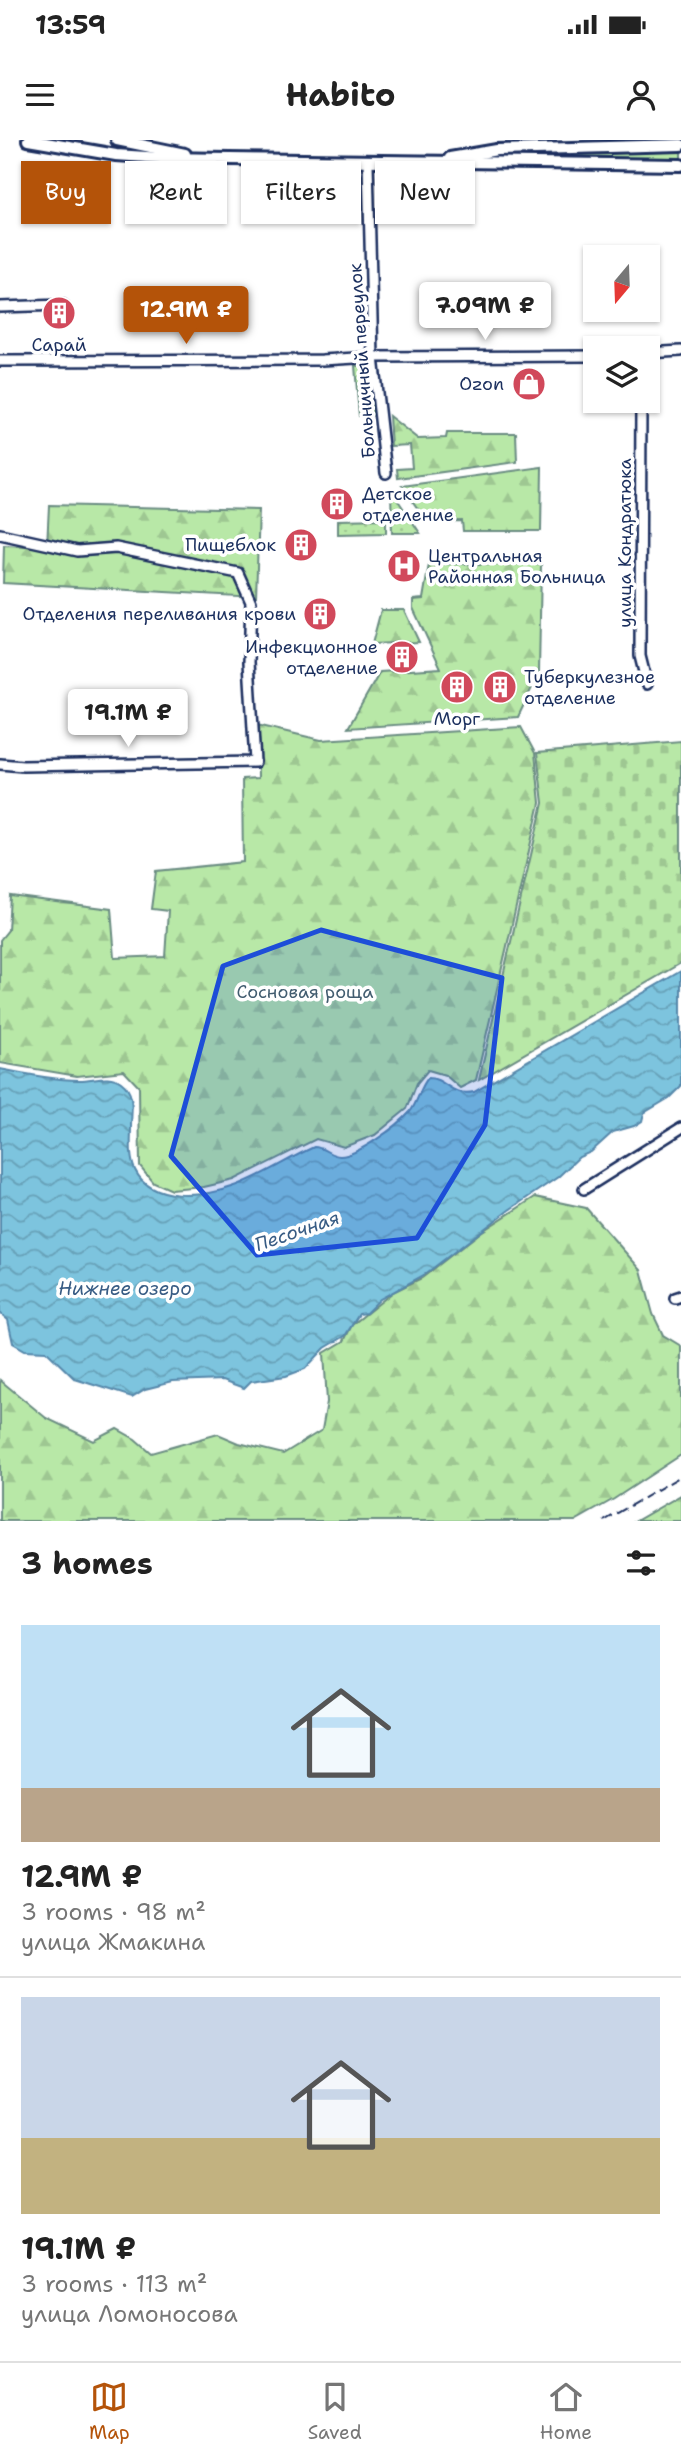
<!DOCTYPE html>
<html lang="en">
<head>
<meta charset="utf-8">
<style>
	body { margin:0; font-family:"Shantell Sans",sans-serif; background:#f6f6f6; color:#222; height:100vh; display:flex; flex-direction:column; font-size:26px; white-space:nowrap }
	* { box-sizing:border-box; margin:0 }
	p { font-size:23px; color:#767676 }
	.icon { flex:none; width:38px; height:38px; fill:none; stroke:currentColor; stroke-width:2; stroke-linecap:round; stroke-linejoin:round }
	.map { position:relative; height:1381px; overflow:hidden }
	.side { display:flex; flex-direction:column; background:#fff; flex:1 }
	.side>* { flex:none }
	.guide { position:absolute; left:21px; top:21px; width:640px; height:63px; display:flex; gap:14px }
	.needle { width:46px; rotate:199deg }
	.fabs { position:absolute; left:583px; top:105px; display:grid; gap:14px }
	.fabs a { display:grid; place-items:center; width:77px; height:77px; border-radius:0px; background:#fff; box-shadow:0 2px 5px #0004; font-size:35px }
	.price { position:absolute; translate:-50% -60px; padding:0 16px; border-radius:7px; background:#fff; color:#222; font-size:23px; line-height:46px; filter:drop-shadow(0 2px 4px #0008) }
	.price::after { content:''; position:absolute; left:50%; top:42px; width:21px; height:16px; margin-left:-10px; background:inherit; clip-path:polygon(0 0,100% 0,50% 100%) }
	.price.selected { background:#b45309; color:#fff }
	ul { padding:0; list-style:none }
	li { display:grid; align-content:center; gap:14px; height:371px; padding:0 21px }
	li+li { border-top:2px solid #e0e0e0 }
	li span { display:grid; place-items:center; height:217px; border-radius:0px; color:#555 }
	li>.icon { margin-inline-start:auto }
	span .icon { width:126px; height:126px; fill:#fffc; stroke-width:1 }
	li b { font-size:30px }
	h2 { display:flex; justify-content:space-between; align-items:center; height:84px; padding:0 21px; font-size:30px }
	.tag { padding:0 24px; border-radius:0px; background:#fff; box-shadow:0 2px 5px #0004; font-size:24px; line-height:63px }
	.tag.selected { background:#b45309; color:#fff }
	.status { display:flex; justify-content:space-between; align-items:center; height:49px; padding:0 35px; background:#fff; direction:ltr }
	.status svg { height:19px; fill:currentColor }
	header { display:flex; justify-content:space-between; align-items:center; height:91px; padding:0 21px; background:#fff; font-size:32px; font-weight:700 }
	.tabs { display:flex; justify-content:space-around; align-items:center; height:98px; border-top:2px solid #e0e0e0; background:#fff; font-size:19px; color:#767676 }
	.tabs a { display:grid; justify-items:center; gap:4px }
	.tabs .selected { color:#b45309 }
	.map>svg:first-child { display:block }
</style>
</head>
<body>
<div class="status"><b>13:59</b><svg viewBox="0 0 49 12"><path d="M0 12V9h3v3zM5 12V6h3v6zM10 12V3h3v9zM15 12V0h3v12zM26 1h20v11H26zM47 4h2v5h-2z"/></svg></div>
<header><svg class="icon" aria-label="menu" viewBox="0 0 24 24"><path d="M4 6h16M4 12h16M4 18h16"/></svg>Habito<svg class="icon" aria-label="person" viewBox="0 0 24 24"><circle cx="12" cy="8" r="4"/><path d="M4 21q1-7 8-7t8 7"/></svg></header>
<div class="map">
<svg width="681" height="1381" viewBox="0 0 681 1381">
	<defs>
		<pattern id="grass-dots" width="8" height="8" patternUnits="userSpaceOnUse" patternTransform="scale(1.75)"><rect width="8" height="8" fill="#b8e8a7"/><path d="M2 2h.1M6 6h.1" fill="none" stroke="#9ec792" stroke-width="1.8" stroke-linecap="round"/></pattern>
		<pattern id="forest-firs" width="22" height="20" patternUnits="userSpaceOnUse" patternTransform="scale(1.75)"><rect width="22" height="20" fill="#b8e8a7"/><path d="M5 1l3.5 6h-7zM16 11l3.5 6h-7z" fill="#9ec792"/></pattern>
		<pattern id="cemetery-stones" width="16" height="16" patternUnits="userSpaceOnUse" patternTransform="scale(1.75)"><rect width="16" height="16" fill="#b8e8a7"/><path d="M2 7V4a2 2 0 0 1 4 0v3zM10 15v-3a2 2 0 0 1 4 0v3z" fill="#9ec792"/></pattern>
		<pattern id="water-waves" width="16" height="10" patternUnits="userSpaceOnUse" patternTransform="scale(1.75)"><rect width="16" height="10" fill="#7dc4de"/><path d="M0 5q4-4 8 0t8 0" fill="none" stroke="#66a0b7"/></pattern>
	</defs>
	<rect width="100%" height="100%" fill="#fff"/>
	<filter id="ink" filterUnits="userSpaceOnUse"><feTurbulence type="fractalNoise" baseFrequency=".0143" numOctaves="2"/><feDisplacementMap in="SourceGraphic" scale="14" xChannelSelector="R" yChannelSelector="G"/><feConvolveMatrix kernelMatrix="1 2 1 2 8 2 1 2 1" color-interpolation-filters="sRGB"/></filter>
	<g filter="url(#ink)">
		<g fill="url(#grass-dots)" stroke="#6a8c82" stroke-width="2">
			<polygon points="391,350 420,393 392,393"/>
			<polygon points="386,379 386,393 338,394 338,380"/>
		</g>
		<g fill="url(#forest-firs)" stroke="#6a8c82" stroke-width="2">
			<polygon points="681,9 681,22 503,20 503,13"/>
			<polygon points="373,224 377,275 359,276 355,226"/>
			<polygon points="389,276 418,299 446,298 447,293 516,293 517,322 398,338 397,329 412,328 410,305 391,306"/>
			<polygon points="542,327 541,391 463,391 462,381 427,382 402,346"/>
			<polygon points="49,365 259,370 256,457 3,443 4,405 47,407"/>
			<polygon points="429,424 541,424 539,533 518,577 348,588 380,532 441,528 413,468 413,460 423,459"/>
			<polygon points="381,470 404,470 419,502 372,504"/>
			<polygon points="257,585 321,600 521,587 535,613 540,663 476,940 460,948 445,935 428,930 417,943 407,969 375,995 344,1007 316,999 234,1040 204,1047 171,1050 153,1042 140,1026 139,947 124,931 77,936 0,923 0,800 8,790 10,756 111,769 115,818 165,816 168,771 151,769 156,731 243,722 242,639 258,638"/>
			<polygon points="535,1057 586,1068 641,1130 653,1174 663,1195 681,1206 681,1315 614,1359 575,1381 0,1381 0,1240 46,1278 94,1301 117,1289 135,1299 151,1313 218,1294 239,1303 283,1314 322,1290 327,1262 324,1213 344,1201 352,1185 393,1152 422,1138 481,1092"/>
			<polygon points="681,1355 681,1381 636,1381"/>
		</g>
		<polygon fill="url(#cemetery-stones)" stroke="#6a8c82" stroke-width="2" points="681,601 681,823 479,940 543,663 537,613"/>
		<path fill="url(#water-waves)" stroke="#5688ab" stroke-width="2" d="M 681,831 L 681,946 L 669,958 L 644,973 L 642,981 L 634,986 L 613,992 L 591,1012 L 579,1017 L 558,1037 L 509,1070 L 424,1135 L 380,1159 L 366,1173 L 359,1174 L 345,1196 L 325,1208 L 305,1229 L 286,1236 L 251,1241 L 244,1248 L 222,1240 L 173,1242 L 145,1249 L 132,1257 L 75,1239 L 46,1211 L 25,1210 L 13,1203 L 8,1180 L 0,1173 L 0,929 C 26,934 53,940 80,940 C 94,940 109,933 121,942 C 136,953 131,971 131,987 C 131,1000 129,1017 135,1030 C 151,1063 203,1057 232,1047 C 261,1037 287,1019 314,1007 C 324,1007 330,1016 340,1016 C 357,1016 399,985 410,972 C 418,962 420,947 428,938 C 446,938 450,957 474,952 Z"/>
		<g fill="none" stroke-linecap="round" stroke-linejoin="round">
			<defs>
				<g id="minor">
					<polyline points="368,23 373,217 386,333"/>
					<polyline points="0,167 63,165"/>
					<polyline points="648,213 681,211"/>
					<polyline points="0,221 322,220 373,217 595,216"/>
					<polyline points="641,261 640,516 647,544"/>
					<polyline points="0,394 77,411 116,408 238,433 251,462 249,522 255,622 23,626 0,624"/>
					<polyline points="584,1049 681,988"/>
					<polyline points="675,1158 681,1156"/>
				</g>
				<g id="major">
					<polyline points="28,0 116,15 161,18 681,25"/>
					<polyline points="117,0 185,14"/>
					<polyline points="450,18 497,10 681,5"/>
				</g>
			</defs>
			<use href="#minor" stroke="#1b2f5e" stroke-width="14"/>
			<use href="#major" stroke="#1b2f5e" stroke-width="16"/>
			<use href="#minor" stroke="#fff" stroke-width="9"/>
			<use href="#major" stroke="#fff" stroke-width="10"/>
			<polyline stroke="#1b2f5e" stroke-width="2" stroke-dasharray="10 5" stroke-linecap="butt" points="604,1381 681,1336"/>
		</g>
	</g>
	<path fill="#1d4ed8" fill-opacity="0.2" stroke="#1d4ed8" stroke-width="5" stroke-linejoin="round" d="M 321,790 L 502,838 L 485,985 L 417,1098 L 257,1115 L 171,1016 L 223,826 Z"/>
	<defs>
		<symbol id="building-disc" viewBox="-11 -11 22 22"><circle r="9.5" fill="#d1495b" stroke="#fff"/><path d="M-4-6H4V6H1V3H-1V6H-4ZM-2.5-4.3h1.7v1.8h-1.7ZM.8-4.3h1.7v1.8H.8ZM-2.5-1h1.7V.8h-1.7ZM.8-1h1.7V.8H.8Z" fill="#fff"/></symbol>
		<symbol id="shop-disc" viewBox="-11 -11 22 22"><circle r="9.5" fill="#d1495b" stroke="#fff"/><path d="M-5-2.5h2.3a2.7 3.5 0 0 1 5.4 0H5L5.5 6h-11ZM-1.5-2.5h3a1.5 2.3 0 0 0-3 0Z" fill="#fff"/></symbol>
		<symbol id="hospital-disc" viewBox="-11 -11 22 22"><circle r="9.5" fill="#d1495b" stroke="#fff"/><path d="M-5-5h3v3.5h4V-5h3V5h-3V1.5h-4V5h-3Z" fill="#fff"/></symbol>
	</defs>
	<g fill-rule="evenodd">
		<use href="#building-disc" x="40" y="154" width="38" height="38"/>
		<use href="#shop-disc" x="510" y="225" width="38" height="38"/>
		<use href="#building-disc" x="318" y="345" width="38" height="38"/>
		<use href="#building-disc" x="282" y="386" width="38" height="38"/>
		<use href="#hospital-disc" x="385" y="407" width="38" height="38"/>
		<use href="#building-disc" x="301" y="455" width="38" height="38"/>
		<use href="#building-disc" x="383" y="498" width="38" height="38"/>
		<use href="#building-disc" x="438" y="528" width="38" height="38"/>
		<use href="#building-disc" x="481" y="528" width="38" height="38"/>
	</g>
	<g text-anchor="middle" dominant-baseline="central" stroke-width="7" stroke-linejoin="round" paint-order="stroke">
		<g font-size="18" fill="#1b2f5e" stroke="#fff" text-anchor="end">
			<text x="59" y="205" text-anchor="middle">Сарай</text>
			<text x="504" y="244">Ozon</text>
			<text x="362" y="354" text-anchor="start">Детское<tspan x="362" dy="21">отделение</tspan></text>
			<text x="276" y="405">Пищеблок</text>
			<text x="428" y="416" text-anchor="start">Центральная<tspan x="428" dy="21">Районная Больница</tspan></text>
			<text x="296" y="474">Отделения переливания крови</text>
			<text x="378" y="507">Инфекционное<tspan x="378" dy="21">отделение</tspan></text>
			<text x="524" y="537" text-anchor="start">Туберкулезное<tspan x="524" dy="21">отделение</tspan></text>
			<text x="457" y="579" text-anchor="middle">Морг</text>
		</g>
		<g font-size="18" fill="#1b2f5e" stroke="#fff">
			<text transform="translate(362 221) rotate(-94)">Больничный переулок</text>
			<text transform="translate(625 403) rotate(-90)">улица Кондратюка</text>
		</g>
		<g font-size="18" fill="#425d70" stroke="#fff">
			<text x="305" y="852">Сосновая роща</text>
		</g>
		<g font-size="19" font-style="italic" fill="#385c84" stroke="#fff">
			<text transform="translate(297 1091) rotate(-19)">Песочная</text>
			<text x="125" y="1148">Нижнее озеро</text>
		</g>
	</g>
</svg>
<div class="fabs">
<a><svg class="needle" viewBox="-14 -14 28 28"><path d="M0-13l5 13h-10z" fill="#e53935"/><path d="M0 13l5-13h-10z" fill="#767676"/></svg></a>
<a><svg class="icon" aria-label="layers" viewBox="0 0 24 24"><path d="M12 4l9 5-9 5-9-5zM3 14l9 5 9-5"/></svg></a>
</div>
<b class="price" style="left:485px;top:202px">7.09M ₽</b>
<b class="price selected" style="left:186px;top:206px">12.9M ₽</b>
<b class="price" style="left:128px;top:609px">19.1M ₽</b>
<div class="guide">
<a class="tag selected">Buy</a>
<a class="tag">Rent</a>
<a class="tag">Filters</a>
<a class="tag">New</a>
</div>
</div>
<section class="side">
<h2>3 homes<svg class="icon" aria-label="filters" viewBox="0 0 24 24"><path d="M4 7h16M4 17h16"/><circle cx="9" cy="7" r="2"/><circle cx="15" cy="17" r="2"/></svg></h2>
<ul>
<li><span style="background:linear-gradient(#bfe0f5 75%,#b9a48a 0)"><svg class="icon" aria-label="home" viewBox="0 0 24 24"><path d="M3 11l9-7 9 7M6 9v11h12V9"/></svg></span><div><b>12.9M ₽</b><p>3 rooms · 98 m²</p><p>улица Жмакина</p></div></li>
<li><span style="background:linear-gradient(#c9d6e8 65%,#c2b280 0)"><svg class="icon" aria-label="home" viewBox="0 0 24 24"><path d="M3 11l9-7 9 7M6 9v11h12V9"/></svg></span><div><b>19.1M ₽</b><p>3 rooms · 113 m²</p><p>улица Ломоносова</p></div></li>
</ul>
</section>
<nav class="tabs">
<a class="selected"><svg class="icon" aria-label="map" viewBox="0 0 24 24"><path d="M3 6l6-2 6 2 6-2v14l-6 2-6-2-6 2zM9 4v14M15 6v14"/></svg>Map</a>
<a><svg class="icon" aria-label="saved" viewBox="0 0 24 24"><path d="M7 4h10v16l-5-4-5 4z"/></svg>Saved</a>
<a><svg class="icon" aria-label="home" viewBox="0 0 24 24"><path d="M3 11l9-7 9 7M6 9v11h12V9"/></svg>Home</a>
</nav>
</body>
</html>
